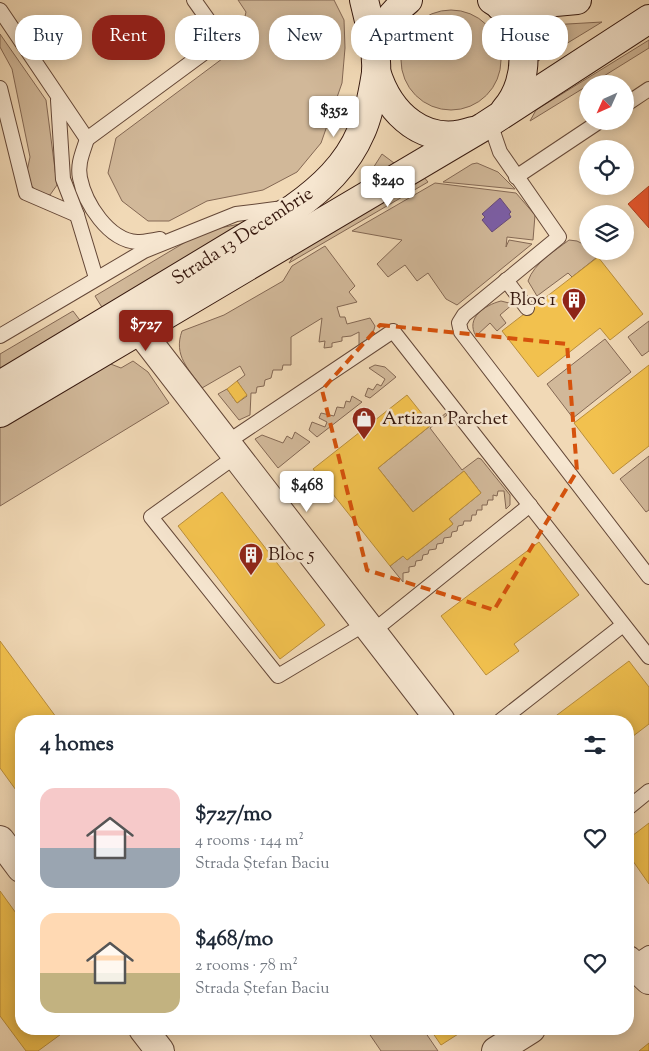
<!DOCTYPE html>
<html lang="en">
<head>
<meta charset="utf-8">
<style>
	body { margin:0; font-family:"Sorts Mill Goudy",serif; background:#f6f6f7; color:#1f2937; height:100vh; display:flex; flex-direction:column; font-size:19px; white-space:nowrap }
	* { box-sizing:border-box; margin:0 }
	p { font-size:16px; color:#747a83 }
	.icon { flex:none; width:28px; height:28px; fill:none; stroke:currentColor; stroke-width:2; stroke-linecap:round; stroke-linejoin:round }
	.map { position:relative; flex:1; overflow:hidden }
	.details { position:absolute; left:15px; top:715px; width:619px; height:320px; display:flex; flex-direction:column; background:#fff; border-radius:20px; box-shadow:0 2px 12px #0003 }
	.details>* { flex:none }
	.hud { position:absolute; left:15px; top:15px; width:620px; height:45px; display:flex; gap:10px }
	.needle { width:32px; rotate:225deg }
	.fabs { position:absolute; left:579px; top:75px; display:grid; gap:10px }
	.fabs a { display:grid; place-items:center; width:55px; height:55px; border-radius:50%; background:#fff; box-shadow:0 2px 12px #0003; font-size:25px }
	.price { position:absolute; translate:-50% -42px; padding:0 11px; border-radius:5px; background:#fff; color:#222; font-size:16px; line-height:32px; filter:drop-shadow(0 1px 2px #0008) }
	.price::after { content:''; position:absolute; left:50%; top:30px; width:15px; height:11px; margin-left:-8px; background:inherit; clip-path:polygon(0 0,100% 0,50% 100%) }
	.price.current { background:#8f2418; color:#fff }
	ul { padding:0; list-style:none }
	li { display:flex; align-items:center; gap:15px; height:125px; padding:0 25px }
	li span { display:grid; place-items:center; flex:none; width:140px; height:100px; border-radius:15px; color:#555 }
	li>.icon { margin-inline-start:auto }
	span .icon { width:60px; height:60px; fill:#fffc; stroke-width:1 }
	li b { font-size:21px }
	h2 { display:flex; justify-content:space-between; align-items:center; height:60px; padding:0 25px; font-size:21px }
	.pill { padding:0 18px; border-radius:20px; background:#fff; box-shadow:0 2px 12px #0003; font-size:18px; line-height:45px }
	.pill.current { background:#8f2418; color:#fff }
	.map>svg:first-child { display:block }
</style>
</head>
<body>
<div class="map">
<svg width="649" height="1051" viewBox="0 0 649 1051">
	<rect width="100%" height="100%" fill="#f1d9b6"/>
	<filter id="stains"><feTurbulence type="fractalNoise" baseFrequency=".004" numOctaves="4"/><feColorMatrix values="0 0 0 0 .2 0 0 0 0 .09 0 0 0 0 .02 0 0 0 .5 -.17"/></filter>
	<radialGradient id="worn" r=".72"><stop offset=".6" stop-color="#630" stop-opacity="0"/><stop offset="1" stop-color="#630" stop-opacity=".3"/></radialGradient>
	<g fill="#d1b899" stroke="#846854">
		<polygon points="238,0 334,0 344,20 345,48 342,83 321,143 297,172 263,190 207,201 169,221 148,221 122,201 108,173 116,138 238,47 246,12"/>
		<circle cx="451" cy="60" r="50"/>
		<polygon points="602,22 538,61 539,45 533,26"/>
		<path d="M 0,34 L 46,100 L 57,185 L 50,195 C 38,195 30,186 26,176 L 30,157 L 12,69 L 0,47 Z"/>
		<polygon points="649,40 649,48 591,84 588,84 587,86 530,121 536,110"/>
		<polygon points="382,154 398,166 361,187"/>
		<polygon points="477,163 498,172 515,189 443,182 472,164"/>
		<polygon points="423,176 428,182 289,263 297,250"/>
		<polygon points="435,183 516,193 535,215 533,240 507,237 506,247 509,240 532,244 457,305 446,299 428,273 417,281 405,265 388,277 377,264 402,240 352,231"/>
		<polygon points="245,223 103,309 95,296 204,231"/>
		<path d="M 569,240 L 577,241 L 587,246 L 588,251 L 591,251 L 596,258 L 572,277 L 568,273 L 537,296 L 528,281 C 534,263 555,251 569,240 Z"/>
		<path d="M 325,246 L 355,286 L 349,292 L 357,302 L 337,307 L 340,317 L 345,317 L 347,324 L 370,318 L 375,326 L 373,333 L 359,348 L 359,332 L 351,336 L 342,337 L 342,341 L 332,343 L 332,347 L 324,348 L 325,341 L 319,342 L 322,318 L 291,337 L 291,365 L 283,365 L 282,370 L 273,370 L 271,378 L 265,380 L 264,386 L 257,387 L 256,393 L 251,393 L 250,415 L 239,420 L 218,394 L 227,389 L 237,403 L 247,396 L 237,381 L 245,375 L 240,366 L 202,388 C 189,369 173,356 182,331 L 224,315 L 283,281 L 292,266 Z"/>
		<path d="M 501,301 L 513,304 L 500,315 L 506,323 L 497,331 L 490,323 L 476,336 C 465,318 485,305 501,301 Z"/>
		<polygon points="73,311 82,323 0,371 0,354"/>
		<polygon points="649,321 649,351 642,356 628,337"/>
		<polygon points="605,339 631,372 573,418 547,384"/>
		<polygon points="133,361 148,372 169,403 0,506 0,427 108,363 121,368"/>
		<polygon points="375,365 385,367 396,377 370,398 365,396 368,388 373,390 377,384 381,386 385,379 369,368"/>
		<polygon points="352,396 362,402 317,437 309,430 312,422 325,427 327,422 319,418 321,413 334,416 337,407 344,408 346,401 350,402"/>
		<polygon points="446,413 447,415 430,428 462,470 478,458 481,459 510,495 510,505 506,509 504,491 498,491 497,496 493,495 493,500 488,500 487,505 482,505 482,510 477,510 476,515 472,515 471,521 464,521 463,525 458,526 457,531 452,532 451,537 444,538 443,543 437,544 436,549 429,550 428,554 423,555 422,560 416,561 415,566 409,567 409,572 403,573 403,582 390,566 403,556 407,560 453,524 449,519 481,493 464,471 413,512 378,468"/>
		<polygon points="295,432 310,442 278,468 255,439 262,435 283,443 287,436 292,439"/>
		<polygon points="649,456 649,510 646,512 620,479"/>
		<polygon points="366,1029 423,1029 438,1051 381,1051"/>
	</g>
	<g fill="#f2c14e" stroke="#ba8e3b">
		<polygon points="598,257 643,314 610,340 600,328 538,377 502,331"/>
		<polygon points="649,365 649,446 613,474 574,423"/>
		<polygon points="237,381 247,395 237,403 227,389"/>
		<polygon points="407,395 431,425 378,468 413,512 464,471 481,493 449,519 453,524 407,560 403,556 390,566 313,469"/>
		<polygon points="222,492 325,625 280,659 178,526"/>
		<polygon points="539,542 579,595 514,644 519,651 486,675 441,616"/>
		<polygon points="0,641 59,721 21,721 21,797 0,768"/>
		<polygon points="629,661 649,687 649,724 628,740 628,721 549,721"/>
		<polygon points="649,823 649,884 628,854 628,839"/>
		<polygon points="0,891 21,920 21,1029 68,1029 38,1051 26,1051 0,1016"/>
		<polygon points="430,1029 466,1029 441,1045"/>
		<polygon points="649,1043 649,1051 639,1051"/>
	</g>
	<polygon fill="#e4572e" stroke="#b04424" points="649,186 649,228 628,204"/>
	<polygon fill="#7b5ea7" stroke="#664979" points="500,198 511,212 509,214 511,217 492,232 482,220 485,217 482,214"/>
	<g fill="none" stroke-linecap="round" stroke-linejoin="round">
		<defs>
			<g id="lane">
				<polyline points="0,10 87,139 216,44 216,31 194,0"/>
				<polyline points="0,88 26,193 77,215"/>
				<polyline points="58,100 63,179 77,215 96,278"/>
				<polyline points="625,105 649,89"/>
				<polyline points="490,123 500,152 559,237 464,315 459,323 461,332 649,577"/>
				<path d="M 87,139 C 83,152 77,164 80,178 C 85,203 108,240 137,242 C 144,242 153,240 160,239"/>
				<polyline points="516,177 600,121"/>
				<polyline points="506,280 527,308"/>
				<polyline points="0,336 144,251 236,214 283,208"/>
				<polyline points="226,443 393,331 649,657"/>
				<polyline points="236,456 151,517 278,676 365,624"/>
				<polyline points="372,632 530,505"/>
				<polyline points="500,721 623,625"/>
				<polyline points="628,808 649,791"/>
				<polyline points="632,964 649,953"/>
			</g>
			<g id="street">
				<polyline points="140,331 441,721"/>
				<polyline points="0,840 21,868"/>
				<polyline points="628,960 649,980"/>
				<polyline points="143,1029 160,1051"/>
				<polyline points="496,1051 531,1029"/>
			</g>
			<g id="secondary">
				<polyline points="364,0 376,50"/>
				<path d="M 492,0 C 531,21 532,80 505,110"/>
				<polyline points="501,7 577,0"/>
				<path d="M 376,71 C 389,114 425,148 473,131"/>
				<path d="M 0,385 L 294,208 C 322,188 347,165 361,132 C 369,115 373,92 376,73 C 377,66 375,58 376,50 C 379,29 392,13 408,0"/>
				<polyline points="0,413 483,127 649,19"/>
			</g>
		</defs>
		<use href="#lane" stroke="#654838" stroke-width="16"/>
		<use href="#street" stroke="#654838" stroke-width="30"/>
		<use href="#secondary" stroke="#36180e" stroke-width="30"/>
		<use href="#lane" stroke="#f6e6d0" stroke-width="14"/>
		<use href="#street" stroke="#f6e6d0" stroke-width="28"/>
		<use href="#secondary" stroke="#f6e6d0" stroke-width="28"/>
	</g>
	<path fill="none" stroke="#d6520c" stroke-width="4" stroke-dasharray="10 6" stroke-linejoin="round" d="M 380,325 L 567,344 L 577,471 L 494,610 L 367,570 L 322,390 Z"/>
	<defs>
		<symbol id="building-pin" viewBox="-11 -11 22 30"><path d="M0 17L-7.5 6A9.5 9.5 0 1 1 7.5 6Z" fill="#8f2418" stroke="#f6e6d0"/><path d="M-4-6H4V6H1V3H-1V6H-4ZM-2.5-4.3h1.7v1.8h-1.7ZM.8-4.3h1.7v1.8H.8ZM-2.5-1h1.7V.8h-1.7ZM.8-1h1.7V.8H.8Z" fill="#fff"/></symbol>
		<symbol id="shop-pin" viewBox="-11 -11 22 30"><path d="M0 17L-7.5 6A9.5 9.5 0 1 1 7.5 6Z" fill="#8f2418" stroke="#f6e6d0"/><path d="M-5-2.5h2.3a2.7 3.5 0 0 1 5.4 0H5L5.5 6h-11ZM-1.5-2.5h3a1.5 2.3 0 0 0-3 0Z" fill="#fff"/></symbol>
	</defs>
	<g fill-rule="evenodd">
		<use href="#building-pin" x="560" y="286" width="28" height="38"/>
		<use href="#shop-pin" x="350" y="405" width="28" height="38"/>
		<use href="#building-pin" x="237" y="541" width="28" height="38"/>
	</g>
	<g text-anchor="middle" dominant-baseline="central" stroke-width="5" stroke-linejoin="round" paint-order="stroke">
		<g font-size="19" fill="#36180e" stroke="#f6e6d0">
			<text transform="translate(243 237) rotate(-33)">Strada 13 Decembrie</text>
		</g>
		<g font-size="19" fill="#36180e" stroke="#f6e6d0" text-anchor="start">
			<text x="556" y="300" text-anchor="end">Bloc 1</text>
			<text x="382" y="419">Artizan Parchet</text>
			<text x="268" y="555">Bloc 5</text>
		</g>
	</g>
	<rect width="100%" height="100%" filter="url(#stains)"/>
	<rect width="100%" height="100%" fill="url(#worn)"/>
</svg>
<div class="fabs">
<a><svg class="needle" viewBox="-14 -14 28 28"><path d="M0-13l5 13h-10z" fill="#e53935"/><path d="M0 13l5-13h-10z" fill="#747a83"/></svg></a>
<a><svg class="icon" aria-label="locate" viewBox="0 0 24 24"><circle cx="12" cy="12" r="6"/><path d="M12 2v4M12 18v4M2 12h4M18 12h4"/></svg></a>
<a><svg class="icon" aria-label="layers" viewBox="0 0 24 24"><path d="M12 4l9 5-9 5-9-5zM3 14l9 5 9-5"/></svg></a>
</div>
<b class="price" style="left:334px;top:138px">$352</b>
<b class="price" style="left:388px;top:208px">$240</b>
<b class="price current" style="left:146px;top:352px">$727</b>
<b class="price" style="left:307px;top:513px">$468</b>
<div class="hud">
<a class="pill">Buy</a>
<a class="pill current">Rent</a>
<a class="pill">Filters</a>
<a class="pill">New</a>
<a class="pill">Apartment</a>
<a class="pill">House</a>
</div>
<section class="details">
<h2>4 homes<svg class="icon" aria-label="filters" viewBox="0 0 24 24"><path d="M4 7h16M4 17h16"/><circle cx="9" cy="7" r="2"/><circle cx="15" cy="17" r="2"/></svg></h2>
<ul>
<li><span style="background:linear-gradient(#f6c9c9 60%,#9aa5b1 0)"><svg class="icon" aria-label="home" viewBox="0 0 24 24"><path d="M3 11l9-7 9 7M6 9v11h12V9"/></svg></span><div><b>$727/mo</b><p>4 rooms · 144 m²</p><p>Strada Ștefan Baciu</p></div><svg class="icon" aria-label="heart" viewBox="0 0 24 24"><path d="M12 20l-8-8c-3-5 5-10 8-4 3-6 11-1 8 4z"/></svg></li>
<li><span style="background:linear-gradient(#ffd9b3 60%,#c2b280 0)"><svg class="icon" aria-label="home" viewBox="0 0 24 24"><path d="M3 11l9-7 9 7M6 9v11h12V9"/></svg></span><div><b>$468/mo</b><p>2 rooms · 78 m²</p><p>Strada Ștefan Baciu</p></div><svg class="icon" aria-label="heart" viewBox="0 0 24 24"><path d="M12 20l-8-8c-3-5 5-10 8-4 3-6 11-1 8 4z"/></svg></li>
</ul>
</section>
</div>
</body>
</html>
